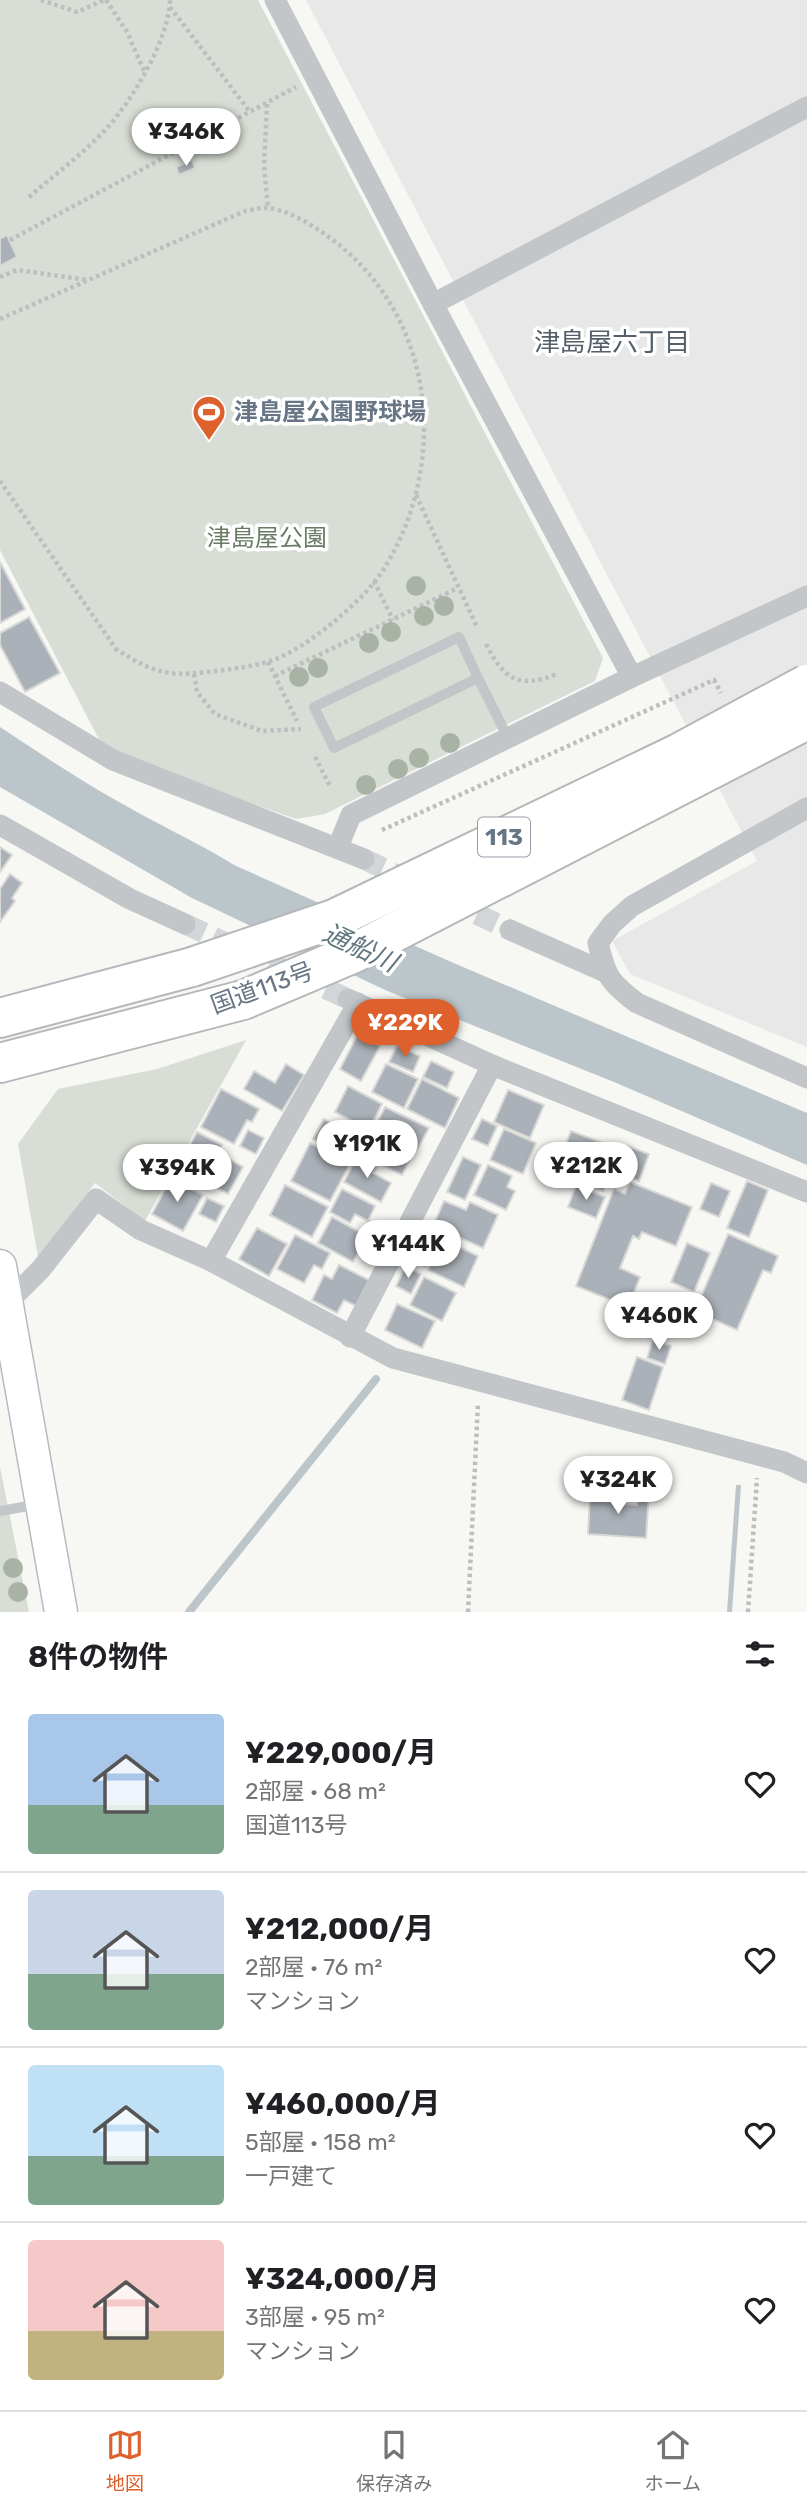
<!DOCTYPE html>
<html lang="ja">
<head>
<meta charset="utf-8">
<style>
	body { margin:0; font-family:Rubik,"Noto Sans JP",sans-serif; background:#f2f2f2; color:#202124; height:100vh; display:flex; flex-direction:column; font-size:26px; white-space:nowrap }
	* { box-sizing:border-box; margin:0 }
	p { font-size:23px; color:#757577 }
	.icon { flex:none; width:38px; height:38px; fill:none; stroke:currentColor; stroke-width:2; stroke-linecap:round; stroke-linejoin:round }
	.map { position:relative; height:1612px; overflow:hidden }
	.drawer { display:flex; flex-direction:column; background:#fff; flex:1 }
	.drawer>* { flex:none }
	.price { position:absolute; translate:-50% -60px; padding:0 16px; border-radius:24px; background:#fff; color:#222; font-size:23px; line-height:46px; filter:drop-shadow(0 2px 4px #0008) }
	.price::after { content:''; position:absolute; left:50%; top:42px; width:21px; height:16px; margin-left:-10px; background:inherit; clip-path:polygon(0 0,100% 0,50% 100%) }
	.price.selected { background:#dd602d; color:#fff }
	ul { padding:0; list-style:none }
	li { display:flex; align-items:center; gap:21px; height:175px; padding:0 28px }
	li+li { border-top:2px solid #e0e0e0 }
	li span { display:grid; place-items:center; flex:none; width:196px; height:140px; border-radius:7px; color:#555 }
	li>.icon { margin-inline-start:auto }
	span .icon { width:84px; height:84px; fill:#fffc; stroke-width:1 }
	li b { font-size:30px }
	h2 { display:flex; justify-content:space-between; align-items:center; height:84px; padding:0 28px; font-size:30px }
	.tabs { display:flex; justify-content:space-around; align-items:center; height:98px; border-top:2px solid #e0e0e0; background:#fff; font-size:19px; color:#757577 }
	.tabs a { display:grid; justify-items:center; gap:4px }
	.tabs .selected { color:#dd602d }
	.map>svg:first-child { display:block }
</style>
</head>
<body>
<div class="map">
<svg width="807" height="1612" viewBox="0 0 807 1612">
	<rect width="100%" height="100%" fill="#f7f7f4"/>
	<polygon fill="#e7e8e7" points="306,0 807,0 807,1047 630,974 612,941 757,861"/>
	<g fill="#d8ded5">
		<polygon points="0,0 258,0 603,658 595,681 325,814 296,819 146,766 102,745 0,550"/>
		<polygon points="246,1040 145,1221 95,1183 38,1257 18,1144 58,1089 157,1069"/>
		<polygon points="0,1467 29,1612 0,1612"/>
	</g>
	<g fill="#bcc6ca">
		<path d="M 0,727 C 39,753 78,779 119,802 C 157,824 197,842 234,865 L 449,961 L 807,1113 L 807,1165 L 614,1082 L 385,990 L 192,898 L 0,787 Z"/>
		<polygon points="736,1485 741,1485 732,1612 727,1612"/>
	</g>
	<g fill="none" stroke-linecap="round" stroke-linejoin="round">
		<polyline stroke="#bcc6ca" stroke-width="8" points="189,1612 376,1379"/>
	</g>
	<g fill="#abb1b8" stroke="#d8d8d6" stroke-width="2">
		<polygon points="192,160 195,168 179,175 176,167"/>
		<polygon points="7,235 17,257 0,266 0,239"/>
		<polygon points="0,562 25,609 0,623"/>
		<polygon points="29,617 60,673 25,692 0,645 0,633"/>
		<polygon points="0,847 12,855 0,872"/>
		<polygon points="10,874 22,883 12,898 15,901 0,922 0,889"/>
		<polygon points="358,1034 380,1046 361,1081 340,1069"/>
		<polygon points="397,1046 420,1056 413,1072 389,1062"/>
		<polygon points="431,1061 454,1072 447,1088 423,1077"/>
		<polygon points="286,1064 304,1075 282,1111 244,1089 254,1071 275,1083"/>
		<polygon points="386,1064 418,1079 404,1108 372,1092"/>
		<polygon points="422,1079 459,1098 445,1128 407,1109"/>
		<polygon points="348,1086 382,1104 369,1130 335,1112"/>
		<polygon points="221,1089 259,1109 252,1122 247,1120 234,1144 201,1127"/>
		<polygon points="508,1090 544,1105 530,1138 494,1122"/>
		<polygon points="385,1107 429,1128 418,1148 403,1141 401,1147 387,1140 387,1133 381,1130 383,1126 377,1123"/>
		<polygon points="324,1119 343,1130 347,1122 368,1133 353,1160 313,1139"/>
		<polygon points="482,1119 497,1126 488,1146 472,1139"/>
		<polygon points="504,1129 536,1143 523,1174 490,1160"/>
		<polygon points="248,1130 264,1138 256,1154 240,1146"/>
		<polygon points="571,1131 619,1149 603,1191 585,1184 591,1169 561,1157"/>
		<polygon points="197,1132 222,1145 218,1153 243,1167 228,1194 178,1167"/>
		<polygon points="375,1135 391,1143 388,1149 410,1159 402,1175 365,1156"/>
		<polygon points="310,1143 350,1164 330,1201 291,1181"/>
		<polygon points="627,1146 649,1154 639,1181 617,1173"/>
		<polygon points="463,1157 481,1165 465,1200 447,1192"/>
		<polygon points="356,1158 376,1168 373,1173 391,1183 381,1202 344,1182"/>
		<polygon points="488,1165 512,1176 507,1187 515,1191 506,1210 474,1195"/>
		<polygon points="171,1178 203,1195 183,1231 152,1214"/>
		<polygon points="747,1181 768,1190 749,1237 727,1228"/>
		<polygon points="630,1182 692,1207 676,1246 642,1232 639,1239 633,1236 620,1268 640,1277 628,1307 576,1286 614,1189 625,1194"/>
		<polygon points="711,1183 730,1191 719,1217 700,1209"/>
		<polygon points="285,1185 328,1207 312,1237 270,1215"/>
		<polygon points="576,1186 605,1197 596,1218 568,1207"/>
		<polygon points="342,1189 375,1206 368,1221 355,1214 350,1223 330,1212"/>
		<polygon points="207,1198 224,1206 216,1222 199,1214"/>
		<polygon points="444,1201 466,1210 470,1202 498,1215 483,1248 433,1226"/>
		<polygon points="332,1217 367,1236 353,1262 318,1243"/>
		<polygon points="257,1228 287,1244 269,1276 239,1259"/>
		<polygon points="728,1234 778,1256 771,1273 763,1270 737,1330 695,1311"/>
		<polygon points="295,1235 330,1253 322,1269 314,1265 304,1283 277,1269"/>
		<polygon points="420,1239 435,1247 426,1267 410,1259"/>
		<polygon points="442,1239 478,1256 464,1287 428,1270"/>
		<polygon points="687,1243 710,1253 694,1292 671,1282"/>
		<polygon points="339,1265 369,1280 356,1306 344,1300 337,1313 312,1300 324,1275 332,1279"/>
		<polygon points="406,1266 421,1274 411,1294 396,1286"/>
		<polygon points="424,1277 456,1293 442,1321 410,1305"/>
		<polygon points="397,1304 435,1321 422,1348 385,1330"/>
		<polygon points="653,1340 671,1346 665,1364 647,1358"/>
		<polygon points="637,1357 663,1367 649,1410 622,1400"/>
		<polygon points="639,1492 649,1493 646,1538 588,1534 590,1494 620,1496 619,1504 637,1505"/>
	</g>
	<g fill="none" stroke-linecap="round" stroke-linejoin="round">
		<g stroke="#d3d6d8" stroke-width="21" stroke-dasharray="21 10" stroke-linecap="butt">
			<polyline points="364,859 414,883"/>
			<polyline points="449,901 510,930"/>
			<polyline points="185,924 348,999"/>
		</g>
		<defs>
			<polyline id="secondary" points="0,1266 61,1612"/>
			<g id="highway">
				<polyline points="0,1018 192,967"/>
				<polyline points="0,1063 243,1000"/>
			</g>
		</defs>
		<use href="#secondary" stroke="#b7bbc0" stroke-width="35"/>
		<use href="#highway" stroke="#b5b8bb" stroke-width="42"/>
		<g stroke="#bcbec0" stroke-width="4.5" stroke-dasharray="3.5 3.5" stroke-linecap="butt">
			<polyline points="41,0 77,12 104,0"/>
			<polyline points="106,0 127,32 145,73"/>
			<polyline points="170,7 250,112"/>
			<polyline points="267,104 264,165 268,208"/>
			<path d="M 29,197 C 54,175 83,154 106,129 C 132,101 169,39 170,0"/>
			<polyline points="10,240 296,87"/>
			<polyline points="0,277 17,270 88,280"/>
			<path d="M 0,319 L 245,211 C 252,210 259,208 266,208 C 294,209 336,240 356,260 C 439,342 444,475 382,572 C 370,590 351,607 335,621 C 315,637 291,655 267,662 C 253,666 239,668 225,670 C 174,676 160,678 116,649 L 0,481"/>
			<polyline points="416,495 477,627"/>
			<polyline points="374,581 393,620"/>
			<path d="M 486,644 C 504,680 519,689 557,674"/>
			<polyline points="268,662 297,721"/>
			<polyline points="194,674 197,692 215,714 262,731 301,729"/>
			<polyline points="275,676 458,588"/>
			<polyline points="315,757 330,786"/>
			<polyline points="382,830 714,680 721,693"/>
			<polyline points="468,1612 478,1403"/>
			<polyline points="748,1612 757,1478"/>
		</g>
		<g stroke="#c2c6c9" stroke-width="10">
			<polyline points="478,678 459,637 314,707 334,748 478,678 508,738"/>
			<polyline points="0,1511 39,1504"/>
		</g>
		<g stroke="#c2c6c9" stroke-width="21">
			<polyline points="275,0 433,304 632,677"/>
			<polyline points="433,304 807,107"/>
			<polyline points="0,692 113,760 364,859"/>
			<path d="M 807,808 L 632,906 L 612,924 L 598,943 C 606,976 609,982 637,1003 L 807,1078"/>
			<polyline points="0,825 130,899 185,924"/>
			<polyline points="338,847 351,815 632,677 807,596"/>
			<polyline points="510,930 605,972"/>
			<polyline points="348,999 492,1065 807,1192"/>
			<polyline points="211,1261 358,1003"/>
			<polyline points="0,1310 41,1269 96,1199 141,1230 211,1261 393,1358 784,1462 807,1473"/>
			<polyline points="350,1337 492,1065"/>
		</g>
		<use href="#secondary" stroke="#fff" stroke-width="32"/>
		<use href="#highway" stroke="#fff" stroke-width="38"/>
		<defs>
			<g id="highway-bridge">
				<polyline points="192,967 334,919 679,753 807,684"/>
				<polyline points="243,1000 352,954 807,720"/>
			</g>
		</defs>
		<use href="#highway-bridge" stroke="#b5b8bb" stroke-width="42" stroke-linecap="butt"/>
		<use href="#highway-bridge" stroke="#fff" stroke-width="38"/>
	</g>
	<g fill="#a9b3a5">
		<circle cx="416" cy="586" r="10"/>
		<circle cx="444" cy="606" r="10"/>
		<circle cx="424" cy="616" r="10"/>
		<circle cx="391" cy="632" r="10"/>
		<circle cx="369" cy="643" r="10"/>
		<circle cx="318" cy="668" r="10"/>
		<circle cx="299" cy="677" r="10"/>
		<circle cx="450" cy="743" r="10"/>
		<circle cx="419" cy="758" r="10"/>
		<circle cx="398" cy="769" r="10"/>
		<circle cx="366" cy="785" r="10"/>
		<circle cx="13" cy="1568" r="10"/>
		<circle cx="18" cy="1592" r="10"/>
	</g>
	<defs>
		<symbol id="stadium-pin" viewBox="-11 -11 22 30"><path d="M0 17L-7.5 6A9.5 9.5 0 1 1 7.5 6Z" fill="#dd602d" stroke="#fff"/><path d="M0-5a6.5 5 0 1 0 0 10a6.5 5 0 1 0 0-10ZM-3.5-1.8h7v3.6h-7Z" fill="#fff"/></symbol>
	</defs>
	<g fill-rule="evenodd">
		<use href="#stadium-pin" x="190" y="393" width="38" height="52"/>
	</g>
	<g text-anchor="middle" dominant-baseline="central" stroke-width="7" stroke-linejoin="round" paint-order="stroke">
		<rect fill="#fff" stroke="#959ea9" stroke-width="2" x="478" y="817.5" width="52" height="39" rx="5"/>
		<g font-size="23" font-weight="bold" fill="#677584">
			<text x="504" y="837">113</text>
		</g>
		<g font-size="24" font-weight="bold" fill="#677584" stroke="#fff" text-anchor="start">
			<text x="234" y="412">津島屋公園野球場</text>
		</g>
		<g font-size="24" fill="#697b65" stroke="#fff">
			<text x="267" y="538">津島屋公園</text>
		</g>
		<g font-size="24" fill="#677584" stroke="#fff">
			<text transform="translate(262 988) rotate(-20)">国道113号</text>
		</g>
		<g font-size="26" fill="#545f69" stroke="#fff">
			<text x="612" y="342">津島屋六丁目</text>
		</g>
		<g font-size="26" font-style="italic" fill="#637780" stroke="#fff">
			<text transform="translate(360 948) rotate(25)">通船川</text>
		</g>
	</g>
</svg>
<b class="price" style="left:186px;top:168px">¥346K</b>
<b class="price selected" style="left:405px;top:1059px">¥229K</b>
<b class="price" style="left:367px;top:1180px">¥191K</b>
<b class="price" style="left:586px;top:1202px">¥212K</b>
<b class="price" style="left:177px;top:1204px">¥394K</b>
<b class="price" style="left:408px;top:1280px">¥144K</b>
<b class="price" style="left:659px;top:1352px">¥460K</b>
<b class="price" style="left:618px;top:1516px">¥324K</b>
</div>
<section class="drawer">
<h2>8件の物件<svg class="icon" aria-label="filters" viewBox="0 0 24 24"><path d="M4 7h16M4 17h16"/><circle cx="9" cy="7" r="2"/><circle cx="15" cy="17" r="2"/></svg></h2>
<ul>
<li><span style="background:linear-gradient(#a9c7e8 65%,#7fa58c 0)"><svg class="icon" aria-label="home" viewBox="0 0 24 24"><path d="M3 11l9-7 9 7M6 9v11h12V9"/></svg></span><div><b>¥229,000/月</b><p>2部屋 · 68 m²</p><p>国道113号</p></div><svg class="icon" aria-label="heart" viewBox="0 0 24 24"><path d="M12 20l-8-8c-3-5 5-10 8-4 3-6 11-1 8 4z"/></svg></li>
<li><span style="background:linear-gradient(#c9d6e8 60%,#7fa58c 0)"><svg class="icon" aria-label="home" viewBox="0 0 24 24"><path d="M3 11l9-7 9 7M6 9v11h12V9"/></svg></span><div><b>¥212,000/月</b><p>2部屋 · 76 m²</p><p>マンション</p></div><svg class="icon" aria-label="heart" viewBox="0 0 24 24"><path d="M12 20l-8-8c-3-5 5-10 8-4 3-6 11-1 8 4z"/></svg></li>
<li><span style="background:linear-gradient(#bfe0f5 65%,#7fa58c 0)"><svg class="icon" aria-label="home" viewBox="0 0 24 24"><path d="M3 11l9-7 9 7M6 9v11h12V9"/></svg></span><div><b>¥460,000/月</b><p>5部屋 · 158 m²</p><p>一戸建て</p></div><svg class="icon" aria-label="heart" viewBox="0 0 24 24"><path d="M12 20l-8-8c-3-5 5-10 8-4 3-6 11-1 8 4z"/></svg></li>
<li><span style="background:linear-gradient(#f6c9c9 65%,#c2b280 0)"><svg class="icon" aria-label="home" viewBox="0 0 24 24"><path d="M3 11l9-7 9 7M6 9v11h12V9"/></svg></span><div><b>¥324,000/月</b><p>3部屋 · 95 m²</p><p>マンション</p></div><svg class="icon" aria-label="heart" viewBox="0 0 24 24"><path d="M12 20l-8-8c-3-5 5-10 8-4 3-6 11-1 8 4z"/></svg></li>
</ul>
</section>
<nav class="tabs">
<a class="selected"><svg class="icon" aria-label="map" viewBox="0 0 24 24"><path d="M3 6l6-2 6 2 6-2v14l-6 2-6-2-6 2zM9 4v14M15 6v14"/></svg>地図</a>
<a><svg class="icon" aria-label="saved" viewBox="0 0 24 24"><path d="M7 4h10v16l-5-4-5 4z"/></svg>保存済み</a>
<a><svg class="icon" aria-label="home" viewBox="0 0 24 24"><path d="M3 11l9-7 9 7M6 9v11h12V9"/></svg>ホーム</a>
</nav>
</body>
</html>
